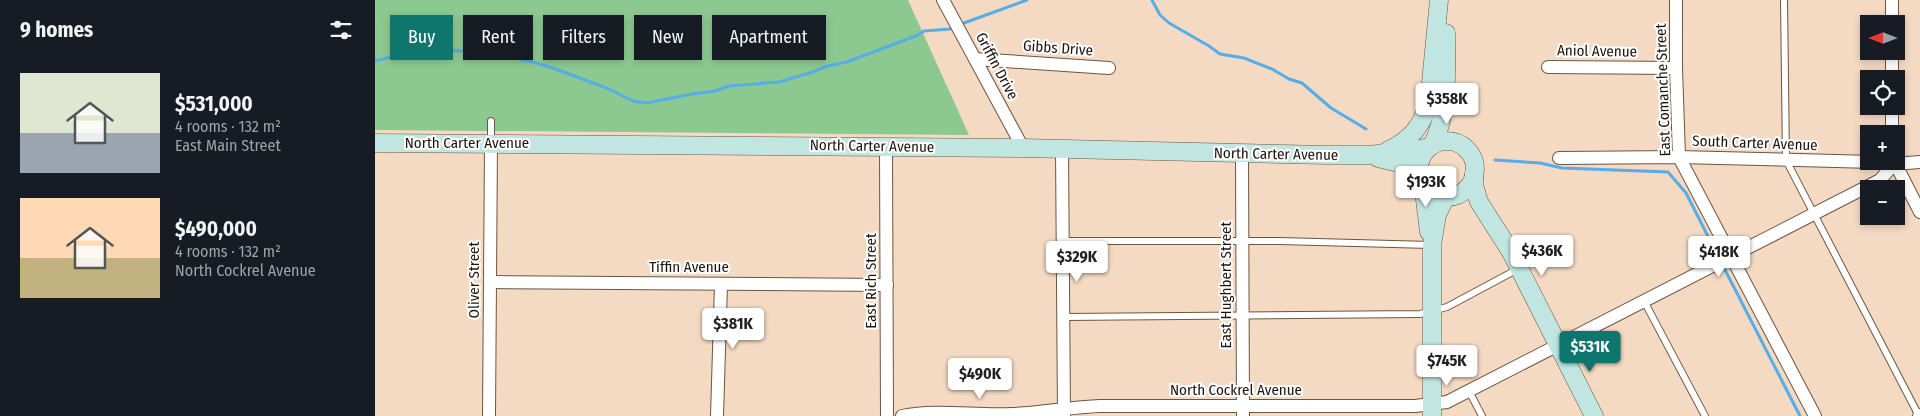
<!DOCTYPE html>
<html lang="en">
<head>
<meta charset="utf-8">
<style>
	body { margin:0; font-family:"Fira Sans Condensed",sans-serif; background:#20242c; color:#f1f3f6; height:100vh; display:flex; flex-direction:column; font-size:19px; white-space:nowrap }
	* { box-sizing:border-box; margin:0 }
	p { font-size:16px; color:#9ea1a6 }
	.icon { flex:none; width:28px; height:28px; fill:none; stroke:currentColor; stroke-width:2; stroke-linecap:round; stroke-linejoin:round }
	.map { position:relative; flex:1; overflow:hidden }
	.details { display:flex; flex-direction:column; background:#171b24; width:375px }
	.details>* { flex:none }
	.hud { position:absolute; left:15px; top:15px; width:475px; height:45px; display:flex; gap:10px }
	.needle { width:32px; rotate:270deg }
	.fabs { position:absolute; left:1485px; top:15px; display:grid; gap:10px }
	.fabs a { display:grid; place-items:center; width:45px; height:45px; border-radius:0px; background:#171b24; box-shadow:0 2px 8px #0003; font-size:25px }
	.price { position:absolute; translate:-50% -42px; padding:0 11px; border-radius:5px; background:#fff; color:#222; font-size:16px; line-height:32px; filter:drop-shadow(0 1px 2px #0008) }
	.price::after { content:''; position:absolute; left:50%; top:30px; width:15px; height:11px; margin-left:-8px; background:inherit; clip-path:polygon(0 0,100% 0,50% 100%) }
	.price.selected { background:#0f766e; color:#fff }
	ul { padding:0; list-style:none }
	li { display:flex; align-items:center; gap:15px; height:125px; padding:0 20px }
	li span { display:grid; place-items:center; flex:none; width:140px; height:100px; border-radius:0px; color:#555 }
	li>.icon { margin-inline-start:auto }
	span .icon { width:60px; height:60px; fill:#fffc; stroke-width:1 }
	li b { font-size:21px }
	h2 { display:flex; justify-content:space-between; align-items:center; height:60px; padding:0 20px; font-size:21px }
	.pill { padding:0 18px; border-radius:0px; background:#171b24; box-shadow:0 2px 8px #0003; font-size:18px; line-height:45px }
	.pill.selected { background:#0f766e; color:#fff }
	main { display:flex; flex:1; min-height:0 }
	.map>svg:first-child { display:block }
</style>
</head>
<body>
<main>
<section class="details">
<h2>9 homes<svg class="icon" aria-label="filters" viewBox="0 0 24 24"><path d="M4 7h16M4 17h16"/><circle cx="9" cy="7" r="2"/><circle cx="15" cy="17" r="2"/></svg></h2>
<ul>
<li><span style="background:linear-gradient(#dfe7d0 60%,#9aa5b1 0)"><svg class="icon" aria-label="home" viewBox="0 0 24 24"><path d="M3 11l9-7 9 7M6 9v11h12V9"/></svg></span><div><b>$531,000</b><p>4 rooms · 132 m²</p><p>East Main Street</p></div></li>
<li><span style="background:linear-gradient(#ffd9b3 60%,#c2b280 0)"><svg class="icon" aria-label="home" viewBox="0 0 24 24"><path d="M3 11l9-7 9 7M6 9v11h12V9"/></svg></span><div><b>$490,000</b><p>4 rooms · 132 m²</p><p>North Cockrel Avenue</p></div></li>
</ul>
</section>
<div class="map">
<svg width="1545" height="416" viewBox="0 0 1545 416">
	<rect width="100%" height="100%" fill="#f5dac3"/>
	<polygon fill="#8cc990" points="0,0 533,0 594,135 0,130"/>
	<g fill="none" stroke-linecap="round" stroke-linejoin="round">
		<g stroke="#56ade8" stroke-width="3">
			<polyline points="777,0 785,15 794,23 834,46 845,54 869,58 897,69 914,79 927,83 956,108 991,129"/>
			<polyline points="589,23 652,0"/>
			<polyline points="0,61 39,51 58,49 114,53 154,61 178,68 234,89 258,101 272,103 317,94 340,91 354,86 404,82 438,72 452,66 472,62 543,35 549,31 575,29"/>
			<polyline points="1120,160 1165,163 1187,168 1293,172 1311,193 1344,258"/>
			<polyline points="1347,264 1425,416"/>
		</g>
		<defs>
			<g id="lane">
				<polyline points="1409,0 1411,160 1544,416"/>
				<polyline points="116,142 116,121"/>
				<polyline points="687,241 904,241 1056,245"/>
				<polyline points="1269,301 1330,416"/>
				<polyline points="688,317 1045,314 1072,307 1143,269"/>
				<polyline points="1094,391 1107,416"/>
			</g>
			<g id="street">
				<polyline points="568,0 648,148"/>
				<polyline points="1301,0 1301,68 1304,157 1440,416"/>
				<polyline points="1517,24 1517,0"/>
				<polyline points="600,59 734,68"/>
				<polyline points="1173,67 1301,68"/>
				<polyline points="1517,79 1517,51"/>
				<polyline points="1517,106 1517,134"/>
				<polyline points="511,147 512,416"/>
				<polyline points="687,149 689,416"/>
				<polyline points="867,153 868,416"/>
				<polyline points="1184,158 1304,157 1499,162 1519,164 1545,162"/>
				<polyline points="1519,161 1545,212"/>
				<polyline points="116,282 512,285"/>
				<polyline points="114,416 116,143"/>
				<polyline points="342,416 346,284"/>
				<path d="M 527,416 C 563,409 601,416 637,414 C 667,413 695,407 725,406 L 1040,406 L 1072,402 L 1505,180 L 1519,164"/>
				<polyline points="1544,416 1545,415"/>
			</g>
			<g id="secondary">
				<circle cx="1072" cy="169" r="28"/>
				<polyline points="0,143 648,148 952,155 993,155 1042,150 1054,147"/>
				<path d="M 1058,144 C 1074,110 1071,71 1071,33"/>
				<path d="M 1012,151 C 1054,132 1054,102 1058,62 C 1060,41 1062,21 1064,0"/>
				<polyline points="1003,158 1032,165 1045,175"/>
				<polyline points="1099,173 1099,185 1104,202 1136,252 1219,416"/>
				<polyline points="1048,183 1054,232"/>
				<polyline points="1057,416 1057,245 1062,215 1071,196"/>
			</g>
		</defs>
		<use href="#lane" stroke="#6c5541" stroke-width="8"/>
		<use href="#street" stroke="#6c5541" stroke-width="14"/>
		<use href="#secondary" stroke="#6c5541" stroke-width="19"/>
		<use href="#lane" stroke="#fff" stroke-width="6"/>
		<use href="#street" stroke="#fff" stroke-width="12"/>
		<use href="#secondary" stroke="#c1e6e2" stroke-width="18"/>
	</g>
	<g text-anchor="middle" dominant-baseline="central" stroke-width="4" stroke-linejoin="round" paint-order="stroke">
		<g font-size="15" fill="#1d140c" stroke="#fff">
			<text transform="translate(683 48) rotate(4)">Gibbs Drive</text>
			<text transform="translate(1222 51) rotate(1)">Aniol Avenue</text>
			<text transform="translate(622 66) rotate(62)">Griffin Drive</text>
			<text transform="translate(1288 90) rotate(-92)">East Comanche Street</text>
			<text x="92" y="143">North Carter Avenue</text>
			<text transform="translate(1380 143) rotate(2)">South Carter Avenue</text>
			<text transform="translate(497 146) rotate(1)">North Carter Avenue</text>
			<text transform="translate(901 154) rotate(1)">North Carter Avenue</text>
			<text x="314" y="267">Tiffin Avenue</text>
			<text transform="translate(99 280) rotate(-90)">Oliver Street</text>
			<text transform="translate(496 281) rotate(-90)">East Rich Street</text>
			<text transform="translate(851 285) rotate(-90)">East Hughbert Street</text>
			<text x="861" y="390">North Cockrel Avenue</text>
		</g>
	</g>
</svg>
<div class="fabs">
<a><svg class="needle" viewBox="-14 -14 28 28"><path d="M0-13l5 13h-10z" fill="#e53935"/><path d="M0 13l5-13h-10z" fill="#9ea1a6"/></svg></a>
<a><svg class="icon" aria-label="locate" viewBox="0 0 24 24"><circle cx="12" cy="12" r="6"/><path d="M12 2v4M12 18v4M2 12h4M18 12h4"/></svg></a>
<a>+</a>
<a>−</a>
</div>
<b class="price" style="left:1072px;top:125px">$358K</b>
<b class="price" style="left:1051px;top:208px">$193K</b>
<b class="price" style="left:1167px;top:277px">$436K</b>
<b class="price" style="left:1344px;top:278px">$418K</b>
<b class="price" style="left:702px;top:283px">$329K</b>
<b class="price" style="left:358px;top:350px">$381K</b>
<b class="price selected" style="left:1215px;top:373px">$531K</b>
<b class="price" style="left:1072px;top:387px">$745K</b>
<b class="price" style="left:605px;top:400px">$490K</b>
<div class="hud">
<a class="pill selected">Buy</a>
<a class="pill">Rent</a>
<a class="pill">Filters</a>
<a class="pill">New</a>
<a class="pill">Apartment</a>
</div>
</div>
</main>
</body>
</html>
